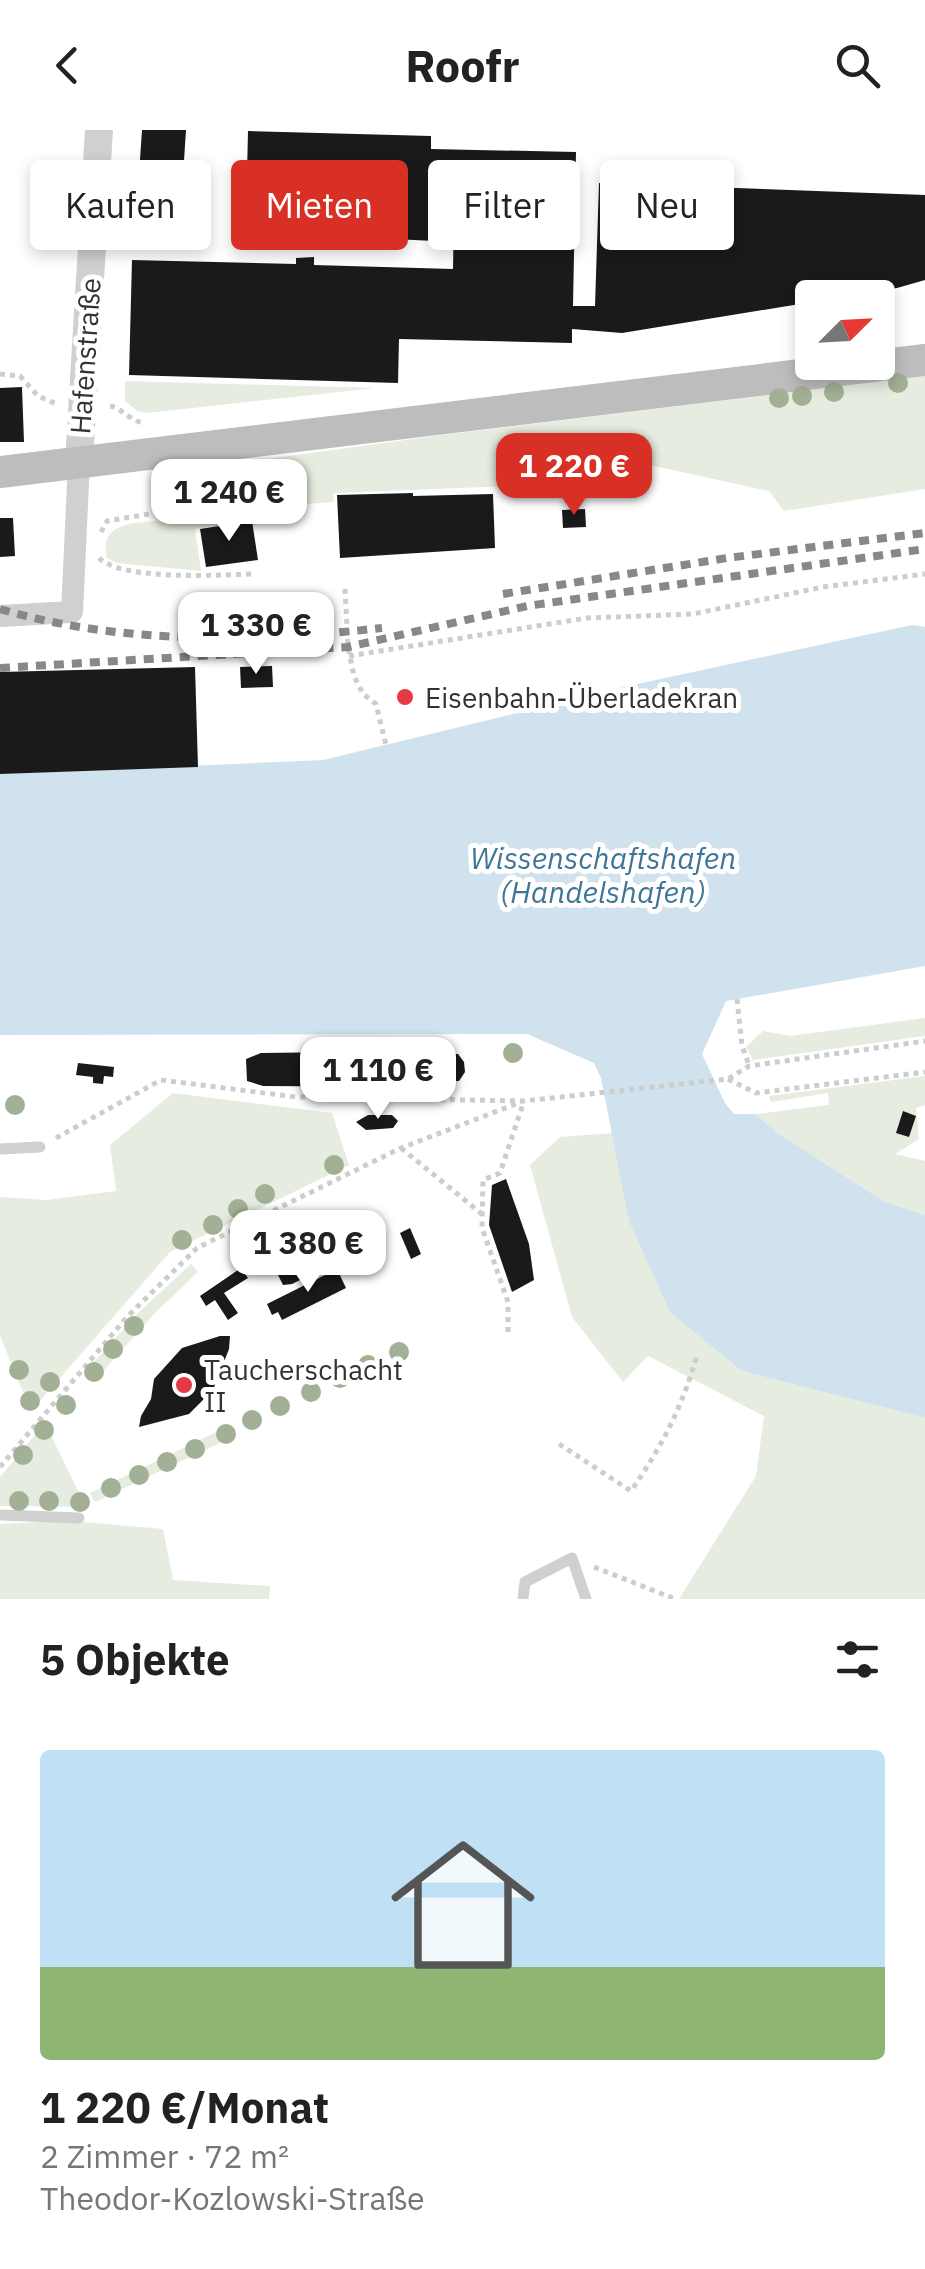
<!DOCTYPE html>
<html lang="de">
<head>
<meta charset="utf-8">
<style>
	body { margin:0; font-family:"IBM Plex Sans",sans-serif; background:#f6f6f6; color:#222; height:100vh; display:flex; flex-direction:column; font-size:38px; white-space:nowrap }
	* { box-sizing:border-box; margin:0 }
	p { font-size:32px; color:#767676 }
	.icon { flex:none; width:55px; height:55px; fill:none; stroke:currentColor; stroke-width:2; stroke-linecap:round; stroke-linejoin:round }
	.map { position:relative; height:1469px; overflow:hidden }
	.panel { display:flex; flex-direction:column; background:#fff; flex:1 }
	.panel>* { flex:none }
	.hud { position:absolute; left:30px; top:30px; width:865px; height:90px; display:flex; gap:20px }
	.needle { width:65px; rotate:66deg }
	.tools { position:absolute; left:795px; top:150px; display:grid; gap:20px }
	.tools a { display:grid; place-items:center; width:100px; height:100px; border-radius:10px; background:#fff; box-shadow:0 5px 15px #0003; font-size:50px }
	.price { position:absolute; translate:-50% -85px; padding:0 22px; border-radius:20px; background:#fff; color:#222; font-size:32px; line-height:65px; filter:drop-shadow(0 2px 5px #0008) }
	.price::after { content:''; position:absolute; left:50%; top:60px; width:30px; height:22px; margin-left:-15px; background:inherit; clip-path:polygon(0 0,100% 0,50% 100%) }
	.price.active { background:#d93025; color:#fff }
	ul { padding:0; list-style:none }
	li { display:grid; align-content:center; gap:20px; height:530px; padding:0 40px }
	li span { display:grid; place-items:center; height:310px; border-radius:10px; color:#555 }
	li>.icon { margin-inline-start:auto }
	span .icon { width:180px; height:180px; fill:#fffc; stroke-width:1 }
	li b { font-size:42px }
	h2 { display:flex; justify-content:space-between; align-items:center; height:120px; padding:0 40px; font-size:42px }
	.chip { padding:0 35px; border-radius:10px; background:#fff; box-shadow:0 5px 15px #0003; font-size:35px; line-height:90px }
	.chip.active { background:#d93025; color:#fff }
	header { display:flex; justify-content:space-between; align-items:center; height:130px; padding:0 40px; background:#fff; font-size:45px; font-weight:700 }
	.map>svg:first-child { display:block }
</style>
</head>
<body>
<header><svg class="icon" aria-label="back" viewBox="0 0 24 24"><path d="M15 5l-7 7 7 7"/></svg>Roofr<svg class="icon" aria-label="search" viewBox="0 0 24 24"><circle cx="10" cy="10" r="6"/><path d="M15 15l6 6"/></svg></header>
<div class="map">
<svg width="925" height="1469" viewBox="0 0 925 1469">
	<rect width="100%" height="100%" fill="#fff"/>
	<g fill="#e6ecdf">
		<path d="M 925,246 L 925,359 L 784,381 L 769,361 L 586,321 L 588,353 L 334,363 L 333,372 L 236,379 L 235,372 L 216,371 L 218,395 L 195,399 L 201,441 L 117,433 L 107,428 C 97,390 140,393 167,390 L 164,343 L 442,305 Z"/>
		<polygon points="125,251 375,258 147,283 137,281 125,271"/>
		<polygon points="925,888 925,906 753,930 746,917 763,901 790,906"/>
		<polygon points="925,946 925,975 916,978 919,1009 895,1024 925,1031 925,1085 885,1072 776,1002 756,984 829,975 828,963 771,972 769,966"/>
		<polygon points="173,963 332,983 349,1035 170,1122 31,1281 0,1206 0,1067 47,1070 116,1061 110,1015"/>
		<polygon points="614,1003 629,1091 742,1241 925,1288 925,1469 679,1469 756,1346 764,1286 648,1226 623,1252 572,1187 530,1035 560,1007"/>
		<polygon points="191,1134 198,1142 156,1182 96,1249 86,1241 138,1183"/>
		<polygon points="45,1293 86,1377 0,1376 0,1347"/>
		<polygon points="225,1298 230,1308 95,1372 90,1363"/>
		<polygon points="70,1391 163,1399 173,1450 270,1456 269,1469 0,1469 0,1394"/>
	</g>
	<polygon fill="#cfe2ee" points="912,495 925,497 925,836 726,871 702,924 725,973 734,984 756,984 776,1002 885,1072 925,1085 925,1288 742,1241 670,1182 629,1091 601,948 594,933 527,904 0,905 0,644 323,630 637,554"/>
	<g fill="#1a1a1a">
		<polygon points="142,0 186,0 179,106 135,103"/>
		<polygon points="248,1 431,6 431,19 576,22 573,176 595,176 599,53 925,65 925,150 897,158 838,168 812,168 812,172 622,203 572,199 572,213 399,209 398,253 129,245 132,130 296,134 296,128 314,127 314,135 453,139 454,83 435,83 435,111 307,105 307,76 298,75 298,87 246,85"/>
		<polygon points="22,257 24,312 0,312 0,258"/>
		<polygon points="413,363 413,366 493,364 495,418 340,428 337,365"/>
		<polygon points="585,379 586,397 563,398 562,380"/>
		<polygon points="0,388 13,388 15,426 0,427"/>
		<polygon points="252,391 258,430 206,437 200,399"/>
		<polygon points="272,536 273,557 241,558 240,537"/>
		<polygon points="195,537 198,637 0,644 0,542"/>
		<polygon points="359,918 458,924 464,932 465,942 459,951 420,952 407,957 263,956 247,951 246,929 261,923 341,922"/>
		<polygon points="78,933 114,937 113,947 104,946 103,954 93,953 93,947 76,945"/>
		<polygon points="903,981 916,986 909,1007 896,1003"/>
		<polygon points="368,985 392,985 398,991 393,998 366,1000 356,992"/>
		<polygon points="506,1049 529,1114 534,1150 512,1162 489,1095 492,1055"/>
		<polygon points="410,1098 421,1124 411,1129 400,1103"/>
		<polygon points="343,1109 349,1122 342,1129 292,1154 283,1155 276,1141 283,1135 333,1110"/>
		<polygon points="241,1138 248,1148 224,1163 238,1183 228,1190 215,1170 206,1176 200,1166"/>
		<polygon points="337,1139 346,1158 282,1190 278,1182 272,1185 267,1174"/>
		<polygon points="220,1206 230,1206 229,1219 213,1260 189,1284 139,1297 141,1286 151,1269 154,1249 182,1218"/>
	</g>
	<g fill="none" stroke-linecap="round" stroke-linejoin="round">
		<g stroke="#cdcdcd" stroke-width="5" stroke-dasharray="5 5" stroke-linecap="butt">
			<polyline points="0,244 20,246 38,266 59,275"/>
			<path d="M 110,276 C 120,277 129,290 143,293"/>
			<polyline points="101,402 107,391 161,382 157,351"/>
			<path d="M 99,428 C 123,451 219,445 253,444"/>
			<polyline points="345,459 348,517 354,546 363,564 376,574 386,615"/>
			<polyline points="349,526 587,488 693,484 823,457 925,444"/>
			<polyline points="737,869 742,916 749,935"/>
			<polyline points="728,949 756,963 925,942"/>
			<polyline points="56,1008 161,950 296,967 524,971 728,949 749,936 925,911"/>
			<polyline points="401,1018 482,1084"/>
			<polyline points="508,1202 508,1172 482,1098 483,1050 500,1043 524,971"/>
			<path d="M 559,1314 L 631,1361 C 662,1316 682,1278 697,1225"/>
			<polyline points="0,1337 127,1187 197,1118 401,1018 521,972"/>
			<polyline points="594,1437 675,1469"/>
		</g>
		<g stroke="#d0d0d0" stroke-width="11">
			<polyline points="0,1019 40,1017"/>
			<polyline points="0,1385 79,1388"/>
			<polyline points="523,1469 525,1452 572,1428 586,1469"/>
		</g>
		<polyline stroke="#d0d0d0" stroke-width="22" points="0,486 72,482 79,332"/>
		<polyline stroke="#d0d0d0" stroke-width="28" points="79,332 99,0"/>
		<polyline stroke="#bdbdbd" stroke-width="32" points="0,342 925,230"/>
		<g stroke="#888" stroke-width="8" stroke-dasharray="10 8" stroke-linecap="butt">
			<polyline points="503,464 727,428 925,403"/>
			<path d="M 0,479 C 122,515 257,512 382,498"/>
			<polyline points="0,538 348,517 527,476 925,419"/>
		</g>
	</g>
	<g fill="#a2b095">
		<circle cx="898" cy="253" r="10"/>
		<circle cx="834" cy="262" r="10"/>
		<circle cx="802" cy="266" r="10"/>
		<circle cx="779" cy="268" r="10"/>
		<circle cx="513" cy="923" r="10"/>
		<circle cx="15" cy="975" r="10"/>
		<circle cx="334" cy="1035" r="10"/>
		<circle cx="265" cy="1064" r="10"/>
		<circle cx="238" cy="1079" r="10"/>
		<circle cx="213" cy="1095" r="10"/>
		<circle cx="182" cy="1110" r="10"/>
		<circle cx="134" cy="1196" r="10"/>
		<circle cx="113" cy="1219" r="10"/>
		<circle cx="399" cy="1222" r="10"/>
		<circle cx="368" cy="1235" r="10"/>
		<circle cx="19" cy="1240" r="10"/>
		<circle cx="94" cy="1242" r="10"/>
		<circle cx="340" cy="1248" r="10"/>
		<circle cx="50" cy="1252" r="10"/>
		<circle cx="311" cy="1262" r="10"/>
		<circle cx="30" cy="1271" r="10"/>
		<circle cx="66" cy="1275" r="10"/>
		<circle cx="280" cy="1276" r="10"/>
		<circle cx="252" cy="1290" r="10"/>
		<circle cx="44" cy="1300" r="10"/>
		<circle cx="226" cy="1304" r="10"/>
		<circle cx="195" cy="1319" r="10"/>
		<circle cx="23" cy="1325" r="10"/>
		<circle cx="167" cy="1332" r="10"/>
		<circle cx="139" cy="1345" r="10"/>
		<circle cx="111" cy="1358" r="10"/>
		<circle cx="19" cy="1371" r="10"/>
		<circle cx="49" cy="1371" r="10"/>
		<circle cx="80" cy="1372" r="10"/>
	</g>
	<g fill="#e63946" stroke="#fff" stroke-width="4">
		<circle cx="405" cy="567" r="10"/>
		<circle cx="184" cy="1255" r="10"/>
	</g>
	<g text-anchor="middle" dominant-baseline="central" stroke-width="10" stroke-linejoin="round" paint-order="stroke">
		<g font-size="28" fill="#333" stroke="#fff">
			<text transform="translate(85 226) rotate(-86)">Hafenstraße</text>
		</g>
		<g font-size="28" fill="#333" stroke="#fff" text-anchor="start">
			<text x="425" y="567">Eisenbahn-Überladekran</text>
			<text x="204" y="1239">Taucherschacht<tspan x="204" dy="32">II</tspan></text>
		</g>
		<g font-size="30" font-style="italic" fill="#3f7597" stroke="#fff">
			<text x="603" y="727">Wissenschaftshafen<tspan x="603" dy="34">(Handelshafen)</tspan></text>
		</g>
	</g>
</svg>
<div class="tools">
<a><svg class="needle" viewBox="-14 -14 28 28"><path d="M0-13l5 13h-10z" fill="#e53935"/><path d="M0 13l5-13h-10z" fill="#767676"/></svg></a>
</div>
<b class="price active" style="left:574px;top:388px">1 220 €</b>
<b class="price" style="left:229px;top:414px">1 240 €</b>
<b class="price" style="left:256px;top:547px">1 330 €</b>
<b class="price" style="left:378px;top:992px">1 110 €</b>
<b class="price" style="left:308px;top:1165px">1 380 €</b>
<div class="hud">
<a class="chip">Kaufen</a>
<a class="chip active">Mieten</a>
<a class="chip">Filter</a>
<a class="chip">Neu</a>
</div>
</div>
<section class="panel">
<h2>5 Objekte<svg class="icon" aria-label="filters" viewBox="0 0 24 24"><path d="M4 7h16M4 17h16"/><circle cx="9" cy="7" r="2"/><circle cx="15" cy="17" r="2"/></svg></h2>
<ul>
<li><span style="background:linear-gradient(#bfe0f5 70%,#8fb573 0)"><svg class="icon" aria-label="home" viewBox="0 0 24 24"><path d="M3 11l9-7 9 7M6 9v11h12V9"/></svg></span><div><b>1 220 €/Monat</b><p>2 Zimmer · 72 m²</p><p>Theodor-Kozlowski-Straße</p></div></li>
</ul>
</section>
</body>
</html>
